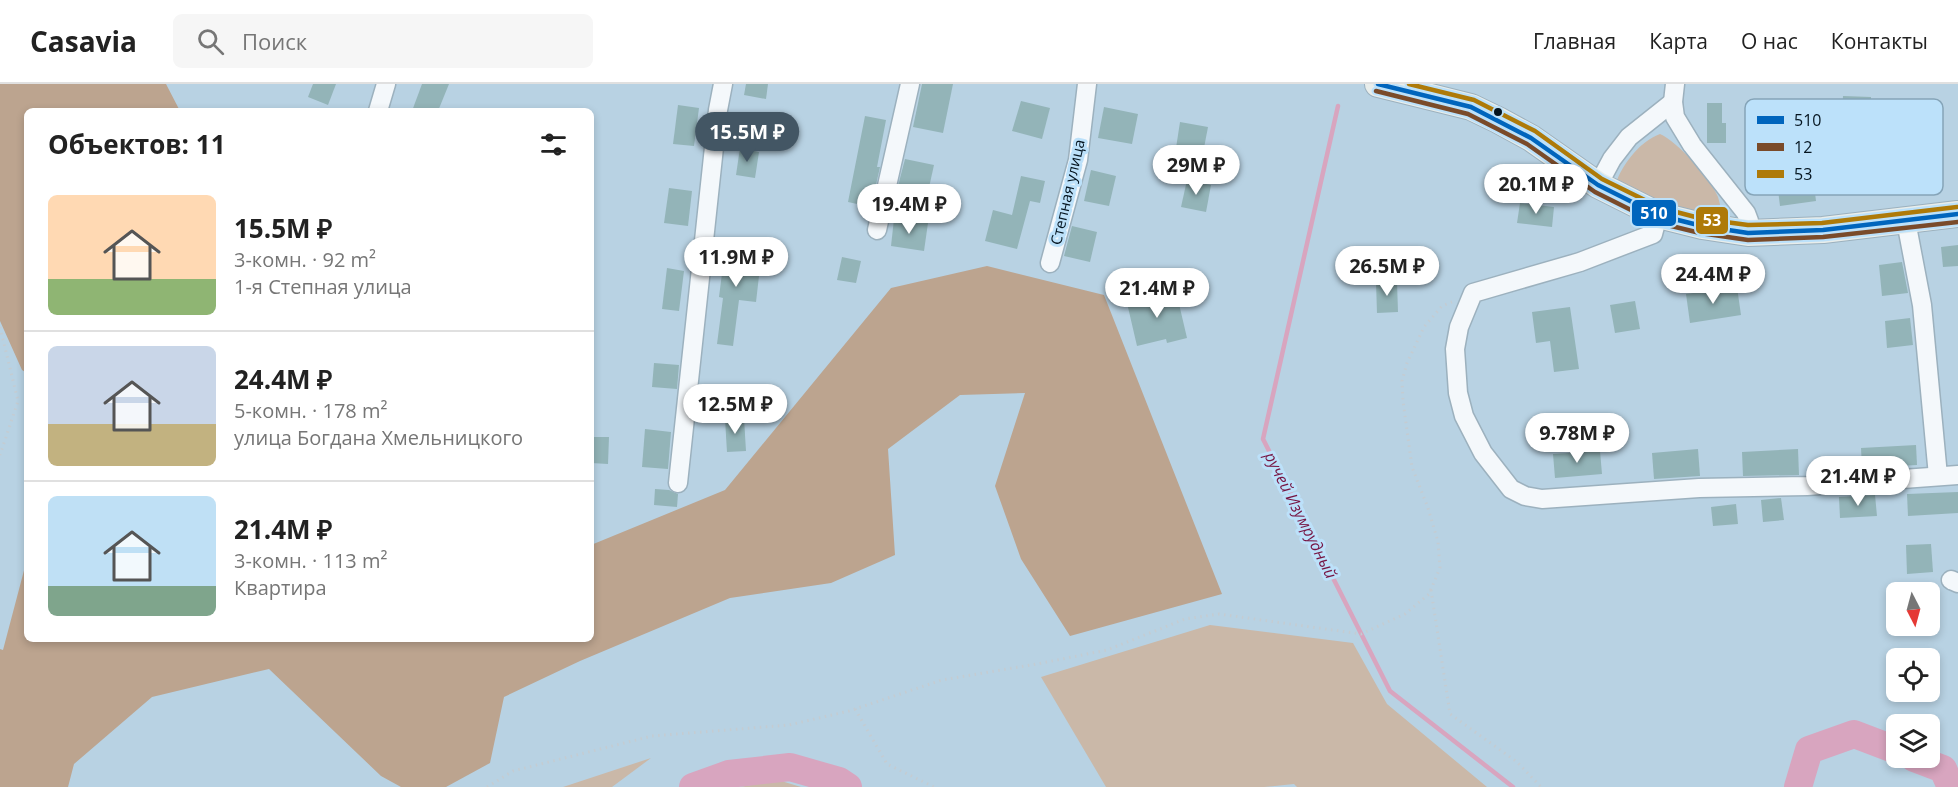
<!DOCTYPE html>
<html lang="ru">
<head>
<meta charset="utf-8">
<style>
	body { margin:0; font-family:"Open Sans",sans-serif; background:#f6f6f6; color:#222; height:100vh; display:flex; flex-direction:column; font-size:22px; white-space:nowrap }
	* { box-sizing:border-box; margin:0 }
	p { font-size:20px; color:#767676 }
	.icon { flex:none; width:33px; height:33px; fill:none; stroke:currentColor; stroke-width:2; stroke-linecap:round; stroke-linejoin:round }
	.map { position:relative; flex:1; overflow:hidden }
	.sheet { position:absolute; left:24px; top:24px; width:570px; height:534px; display:flex; flex-direction:column; background:#fff; border-radius:9px; box-shadow:0 3px 9px #0003 }
	.sheet>* { flex:none }
	.needle { width:39px; rotate:174deg }
	.controls { position:absolute; left:1886px; top:498px; display:grid; gap:12px }
	.controls a { display:grid; place-items:center; width:54px; height:54px; border-radius:9px; background:#fff; box-shadow:0 3px 9px #0003; font-size:30px }
	.price { position:absolute; translate:-50% -51px; padding:0 14px; border-radius:21px; background:#fff; color:#222; font-size:20px; line-height:39px; filter:drop-shadow(0 2px 3px #0008) }
	.price::after { content:''; position:absolute; left:50%; top:36px; width:18px; height:14px; margin-left:-9px; background:inherit; clip-path:polygon(0 0,100% 0,50% 100%) }
	.price.active { background:#435664; color:#fff }
	ul { padding:0; list-style:none }
	li { display:flex; align-items:center; gap:18px; height:150px; padding:0 24px }
	li+li { border-top:2px solid #e0e0e0 }
	li span { display:grid; place-items:center; flex:none; width:168px; height:120px; border-radius:9px; color:#555 }
	li>.icon { margin-inline-start:auto }
	span .icon { width:72px; height:72px; fill:#fffc; stroke-width:1 }
	li b { font-size:26px }
	h2 { display:flex; justify-content:space-between; align-items:center; height:72px; padding:0 24px; font-size:26px }
	header { display:flex; align-items:center; gap:36px; box-sizing:border-box; height:84px; padding:0 30px; background:#fff; border-bottom:2px solid #e0e0e0 }
	header strong { font-size:28px }
	nav { display:flex; gap:33px; margin-inline-start:auto; font-size:21px }
	.search { width:420px; height:54px; background:#f6f6f6; display:flex; align-items:center; gap:15px; box-sizing:border-box; padding:0 21px; border-radius:9px; color:#767676; font-size:22px }
	.map>svg:first-child { display:block }
</style>
</head>
<body>
<header>
<strong>Casavia</strong>
<div class="search"><svg class="icon" aria-label="search" viewBox="0 0 24 24"><circle cx="10" cy="10" r="6"/><path d="M15 15l6 6"/></svg>Поиск</div>
<nav><a>Главная</a><a>Карта</a><a>О нас</a><a>Контакты</a></nav>
</header>
<div class="map">
<svg width="1958" height="703" viewBox="0 0 1958 703">
	<rect width="100%" height="100%" fill="#b8d2e3"/>
	<g fill="#cab8a8">
		<path d="M 1660,50 C 1678,58 1711,95 1718,113 C 1720,119 1721,126 1722,132 L 1717,135 C 1685,128 1638,125 1617,96 C 1625,77 1641,57 1660,50 Z"/>
		<polygon points="1210,541 1353,559 1387,620 1487,703 1297,703 1294,700 1264,703 1106,703 1041,593"/>
		<polygon points="651,674 612,703 563,703"/>
		<polygon points="778,696 801,703 740,703"/>
	</g>
	<g fill="#bca48f">
		<polygon points="0,0 166,0 180,27 27,27 27,289 22,286 0,237"/>
		<polygon points="987,182 1104,211 1222,510 1070,552 1021,475 995,402 1025,309 960,311 888,365 895,471 831,499 730,514 580,577 504,613 490,679 446,703 401,703 381,692 269,585 152,613 74,680 68,703 0,703 0,565 3,566 27,475 27,555 591,555 591,461 725,406 891,204"/>
	</g>
	<g fill="none" stroke-linecap="round" stroke-linejoin="round">
		<polyline stroke="#d8a5bf" stroke-width="4.5" points="1338,22 1263,355 1390,607 1513,703"/>
		<g stroke="#d8a5bf" stroke-width="28">
			<polyline points="1914,674 1943,685 1951,703"/>
			<polyline points="693,703 729,690 790,683 839,697 848,703"/>
			<polyline points="1798,703 1809,666 1854,650 1896,666"/>
		</g>
	</g>
	<g fill="#93b4b8">
		<polygon points="313,0 336,0 328,21 308,13"/>
		<polygon points="422,0 449,0 438,27 412,27"/>
		<polygon points="746,0 768,0 766,15 744,11"/>
		<polygon points="922,0 953,0 943,49 913,43"/>
		<polygon points="1843,12 1871,13 1871,40 1842,39"/>
		<polygon points="1021,17 1050,24 1042,55 1012,47"/>
		<polygon points="1707,19 1722,19 1722,39 1726,39 1726,59 1707,59"/>
		<polygon points="678,21 699,24 694,62 673,60"/>
		<polygon points="1104,23 1138,30 1132,60 1098,54"/>
		<polygon points="865,32 886,36 877,83 880,83 871,123 848,118"/>
		<polygon points="1180,38 1208,43 1203,69 1176,64"/>
		<polygon points="740,64 759,68 755,94 736,91"/>
		<polygon points="905,75 934,81 928,108 898,102"/>
		<polygon points="1091,86 1116,92 1109,122 1084,117"/>
		<polygon points="1021,92 1045,97 1040,119 1030,117 1017,165 985,157 993,126 1012,131"/>
		<polygon points="1813,93 1816,117 1780,122 1777,98"/>
		<polygon points="1187,96 1211,101 1206,128 1181,123"/>
		<polygon points="669,104 692,107 688,142 664,139"/>
		<polygon points="1520,119 1554,123 1552,143 1517,139"/>
		<polygon points="894,135 928,139 924,167 891,162"/>
		<polygon points="1072,142 1097,148 1090,178 1064,172"/>
		<polygon points="726,158 754,161 750,190 759,192 756,218 739,216 733,262 717,260 723,214 719,213"/>
		<polygon points="1958,161 1958,182 1943,183 1941,163"/>
		<polygon points="842,173 861,177 856,199 837,196"/>
		<polygon points="1902,178 1908,209 1882,212 1879,181"/>
		<polygon points="667,184 684,187 679,227 662,225"/>
		<polygon points="1376,198 1397,198 1398,228 1377,229"/>
		<polygon points="1737,203 1741,231 1690,239 1686,210"/>
		<polygon points="1176,207 1187,254 1167,259 1166,255 1137,262 1127,219"/>
		<polygon points="1635,217 1640,245 1615,249 1610,221"/>
		<polygon points="1570,223 1579,285 1554,288 1550,257 1536,259 1532,228"/>
		<polygon points="1910,234 1913,261 1887,264 1885,237"/>
		<polygon points="654,279 679,281 677,305 652,303"/>
		<polygon points="744,334 746,367 727,368 725,335"/>
		<polygon points="645,345 671,348 668,385 642,383"/>
		<polygon points="591,353 609,353 608,380 591,379"/>
		<polygon points="1916,361 1917,381 1862,384 1861,364"/>
		<polygon points="1698,365 1700,392 1654,395 1652,369"/>
		<polygon points="1798,365 1799,391 1743,392 1742,368"/>
		<polygon points="1600,367 1602,390 1555,394 1553,370"/>
		<polygon points="655,405 669,406 678,410 677,423 654,421"/>
		<polygon points="1958,408 1958,429 1908,432 1907,410"/>
		<polygon points="1875,411 1877,432 1840,434 1839,413"/>
		<polygon points="1781,414 1784,436 1763,438 1761,416"/>
		<polygon points="1736,420 1738,440 1713,442 1711,423"/>
		<polygon points="1931,460 1933,488 1907,490 1906,461"/>
	</g>
	<g fill="none" stroke-linecap="round" stroke-linejoin="round">
		<defs>
			<g id="street">
				<polyline points="1675,0 1673,18 1675,33 1692,61 1746,129 1749,137 1748,149"/>
				<polyline points="378,27 386,0"/>
				<polyline points="1598,101 1612,75 1629,53 1673,18"/>
				<polyline points="1658,131 1653,150 1580,178 1473,209 1459,243 1455,265 1458,309 1464,332 1483,369 1511,405 1525,412 1542,415 1699,404 1807,402 1958,391"/>
				<polyline points="1906,137 1922,221 1938,392"/>
				<polyline points="877,146 910,0"/>
				<polyline points="1050,179 1078,76 1087,0"/>
				<polyline points="678,399 718,26 723,0"/>
				<polyline points="1951,496 1958,499"/>
			</g>
			<polyline id="secondary" points="1378,0 1471,23 1498,36 1531,54 1598,101 1658,131 1702,142 1748,149 1823,146 1958,130"/>
		</defs>
		<use href="#street" stroke="#9cb1be" stroke-width="21"/>
		<use href="#secondary" stroke="#9cb1be" stroke-width="28"/>
		<g stroke="#c4ccd2" stroke-width="3" stroke-dasharray="1.5 4.5" stroke-linecap="butt">
			<polyline points="0,243 18,317 0,371"/>
			<polyline points="1431,506 1450,630 1517,678 1541,703"/>
			<polyline points="855,625 887,680 934,703"/>
			<polyline points="487,703 513,687 652,652 789,641 849,627 942,596 1042,579 1107,566 1185,535 1219,530 1361,550 1405,530 1429,510 1440,484 1438,458 1428,424 1412,383 1403,317 1402,297 1407,279 1424,243 1442,222 1452,218"/>
		</g>
		<use href="#street" stroke="#f4f8fb" stroke-width="18"/>
		<use href="#secondary" stroke="#e8edeb" stroke-width="26"/>
		<defs>
			<polyline id="bus-1" points="1378,0 1471,23 1531,54 1598,101 1658,131 1702,142 1748,149 1823,146 1958,130"/>
			<polyline id="bus-2" points="1376,7 1468,30 1527,60 1595,108 1655,138 1700,149 1748,156 1823,153 1958,138"/>
			<polyline id="bus-3" points="1409,0 1474,16 1535,47 1602,95 1661,124 1703,135 1748,141 1822,139 1957,123"/>
		</defs>
		<use href="#bus-1" stroke="#bce1fa" stroke-width="9"/>
		<use href="#bus-2" stroke="#bce1fa" stroke-width="9"/>
		<use href="#bus-3" stroke="#bce1fa" stroke-width="9"/>
		<use href="#bus-1" stroke="#0065bd" stroke-width="4.5"/>
		<use href="#bus-2" stroke="#7a4b2a" stroke-width="4.5"/>
		<use href="#bus-3" stroke="#ae7a09" stroke-width="4.5"/>
	</g>
	<circle fill="#04141f" stroke="#bce1fa" stroke-width="2" cx="1498" cy="28" r="5"/>
	<g text-anchor="middle" dominant-baseline="central" stroke-width="6" stroke-linejoin="round" paint-order="stroke">
		<g font-size="15" fill="#04141f" stroke="#bce1fa">
			<text transform="translate(1067 108) rotate(-77)">Степная улица</text>
		</g>
		<g font-size="16" font-style="italic" fill="#761442" stroke="#bce1fa">
			<text transform="translate(1301 431) rotate(63)">ручей Изумрудный</text>
		</g>
	</g>
	<rect x="1745" y="15" width="198" height="96" rx="9" fill="#bce1fa" stroke="#85a4b8" stroke-width="1.5"/>
	<rect x="1757" y="32" width="27" height="8" fill="#0065bd"/>
	<rect x="1757" y="59" width="27" height="8" fill="#7a4b2a"/>
	<rect x="1757" y="86" width="27" height="8" fill="#ae7a09"/>
	<g font-size="16" fill="#04141f">
		<text x="1794" y="42">510</text>
		<text x="1794" y="69">12</text>
		<text x="1794" y="96">53</text>
	</g>
	<g stroke="#bce1fa" stroke-width="2">
		<rect x="1631" y="115" width="46" height="28" rx="6" fill="#0065bd"/>
		<rect x="1695" y="122" width="34" height="29" rx="6" fill="#ae7a09"/>
	</g>
	<g font-size="16" text-anchor="middle" font-weight="bold" fill="#fff">
		<text x="1654" y="135">510</text>
		<text x="1712" y="142">53</text>
	</g>
</svg>
<div class="controls">
<a><svg class="needle" viewBox="-14 -14 28 28"><path d="M0-13l5 13h-10z" fill="#e53935"/><path d="M0 13l5-13h-10z" fill="#767676"/></svg></a>
<a><svg class="icon" aria-label="locate" viewBox="0 0 24 24"><circle cx="12" cy="12" r="6"/><path d="M12 2v4M12 18v4M2 12h4M18 12h4"/></svg></a>
<a><svg class="icon" aria-label="layers" viewBox="0 0 24 24"><path d="M12 4l9 5-9 5-9-5zM3 14l9 5 9-5"/></svg></a>
</div>
<b class="price active" style="left:747px;top:79px">15.5M ₽</b>
<b class="price" style="left:1196px;top:112px">29M ₽</b>
<b class="price" style="left:1536px;top:131px">20.1M ₽</b>
<b class="price" style="left:909px;top:151px">19.4M ₽</b>
<b class="price" style="left:736px;top:204px">11.9M ₽</b>
<b class="price" style="left:1387px;top:213px">26.5M ₽</b>
<b class="price" style="left:1713px;top:221px">24.4M ₽</b>
<b class="price" style="left:1157px;top:235px">21.4M ₽</b>
<b class="price" style="left:735px;top:351px">12.5M ₽</b>
<b class="price" style="left:1577px;top:380px">9.78M ₽</b>
<b class="price" style="left:1858px;top:423px">21.4M ₽</b>
<section class="sheet">
<h2>Объектов: 11<svg class="icon" aria-label="filters" viewBox="0 0 24 24"><path d="M4 7h16M4 17h16"/><circle cx="9" cy="7" r="2"/><circle cx="15" cy="17" r="2"/></svg></h2>
<ul>
<li><span style="background:linear-gradient(#ffd9b3 70%,#8fb573 0)"><svg class="icon" aria-label="home" viewBox="0 0 24 24"><path d="M3 11l9-7 9 7M6 9v11h12V9"/></svg></span><div><b>15.5M ₽</b><p>3-комн. · 92 m²</p><p>1-я Степная улица</p></div></li>
<li><span style="background:linear-gradient(#c9d6e8 65%,#c2b280 0)"><svg class="icon" aria-label="home" viewBox="0 0 24 24"><path d="M3 11l9-7 9 7M6 9v11h12V9"/></svg></span><div><b>24.4M ₽</b><p>5-комн. · 178 m²</p><p>улица Богдана Хмельницкого</p></div></li>
<li><span style="background:linear-gradient(#bfe0f5 75%,#7fa58c 0)"><svg class="icon" aria-label="home" viewBox="0 0 24 24"><path d="M3 11l9-7 9 7M6 9v11h12V9"/></svg></span><div><b>21.4M ₽</b><p>3-комн. · 113 m²</p><p>Квартира</p></div></li>
</ul>
</section>
</div>
</body>
</html>
